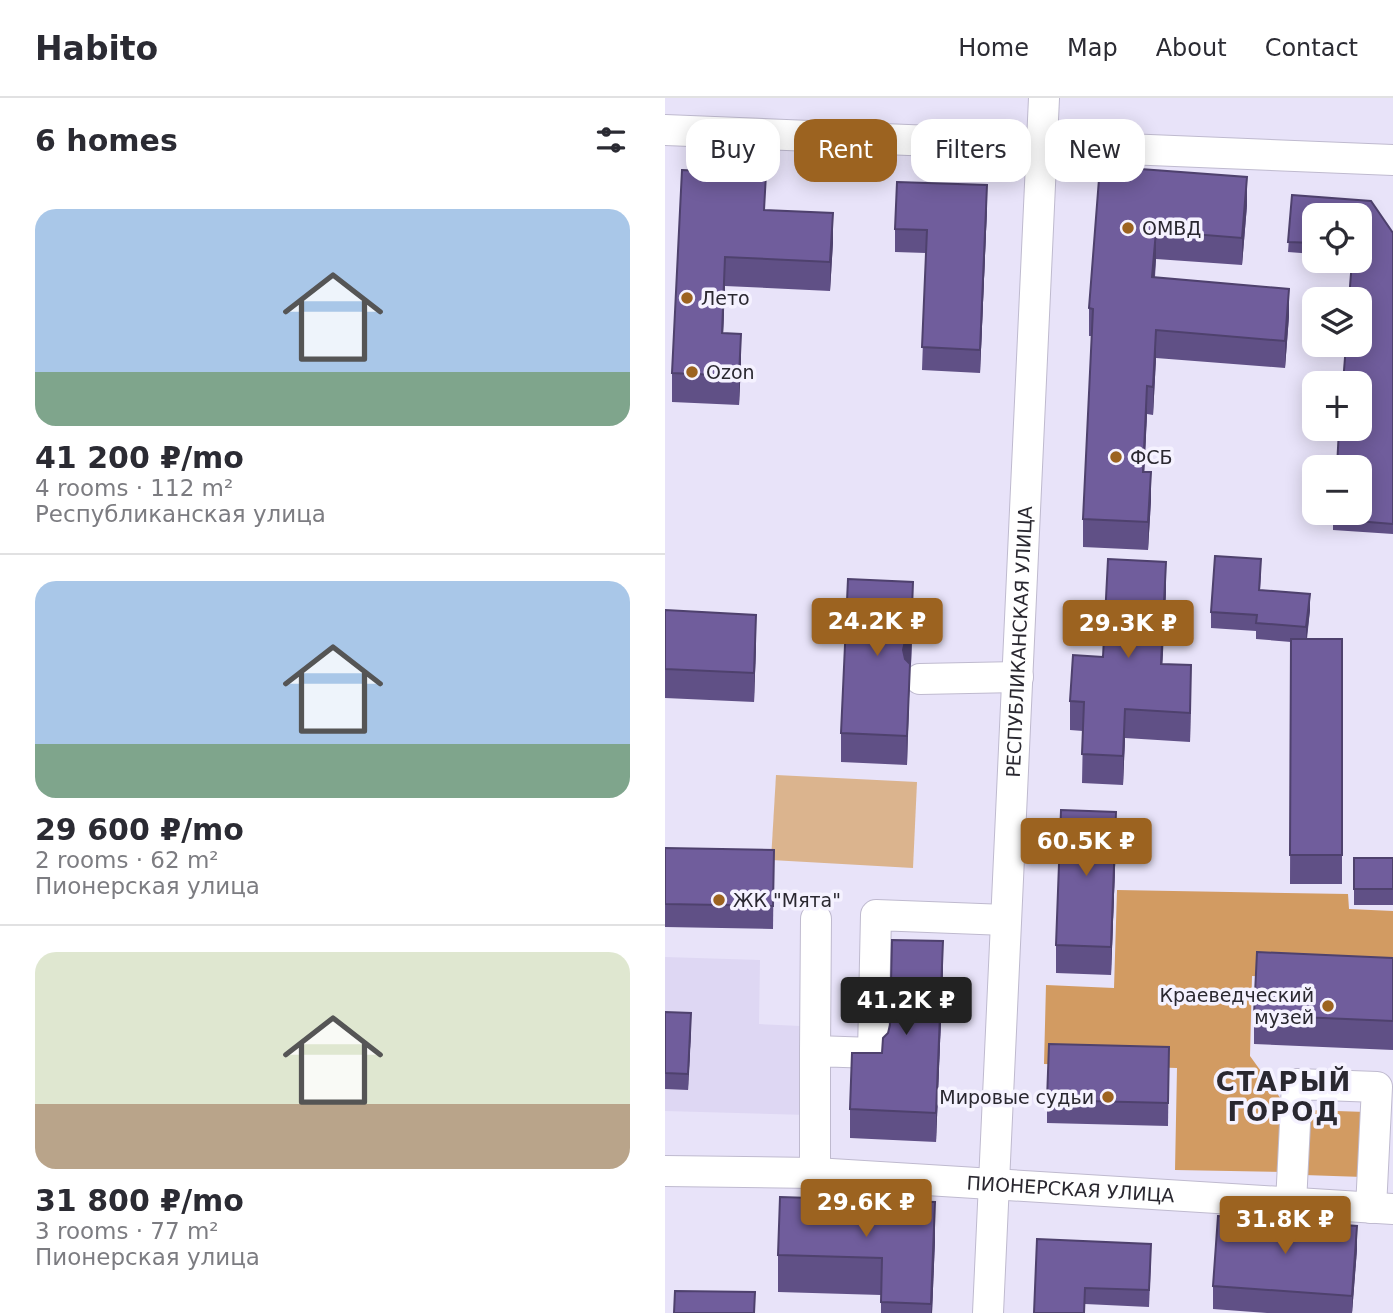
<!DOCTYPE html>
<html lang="en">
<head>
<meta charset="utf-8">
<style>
	body { margin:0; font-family:"DejaVu Sans",sans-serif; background:#f2f2f3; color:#2b2b33; height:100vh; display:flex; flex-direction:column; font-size:26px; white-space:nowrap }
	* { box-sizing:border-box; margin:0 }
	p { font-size:23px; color:#7c7c81 }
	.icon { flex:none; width:38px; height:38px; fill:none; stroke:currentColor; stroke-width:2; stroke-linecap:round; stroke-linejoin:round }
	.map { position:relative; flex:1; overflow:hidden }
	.drawer { display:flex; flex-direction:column; background:#fff; width:665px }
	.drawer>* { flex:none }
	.banner { position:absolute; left:21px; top:21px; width:602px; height:63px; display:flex; gap:14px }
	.fabs { position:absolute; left:637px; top:105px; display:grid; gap:14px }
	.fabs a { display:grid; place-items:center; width:70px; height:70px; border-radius:14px; background:#fff; box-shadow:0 4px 18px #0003; font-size:35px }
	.price { position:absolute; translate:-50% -60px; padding:0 16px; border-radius:7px; background:#9c6320; color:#fff; font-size:23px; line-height:46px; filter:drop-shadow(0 2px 4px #0008) }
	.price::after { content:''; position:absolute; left:50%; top:42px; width:21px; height:16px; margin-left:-10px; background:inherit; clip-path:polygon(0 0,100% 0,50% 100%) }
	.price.selected { background:#222; color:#fff }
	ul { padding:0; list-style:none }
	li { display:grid; align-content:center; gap:14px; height:371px; padding:0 35px }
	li+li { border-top:2px solid #e1e1e2 }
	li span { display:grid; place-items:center; height:217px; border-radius:21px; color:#555 }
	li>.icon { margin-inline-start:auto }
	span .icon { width:126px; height:126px; fill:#fffc; stroke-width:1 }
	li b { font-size:30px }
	h2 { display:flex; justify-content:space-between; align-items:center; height:84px; padding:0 35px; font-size:30px }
	.pill { padding:0 24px; border-radius:21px; background:#fff; box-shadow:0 4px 18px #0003; font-size:24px; line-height:63px }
	.pill.selected { background:#9c6320; color:#fff }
	header { display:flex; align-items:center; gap:42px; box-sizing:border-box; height:98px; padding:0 35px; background:#fff; border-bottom:2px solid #e1e1e2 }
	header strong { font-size:33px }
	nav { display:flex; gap:38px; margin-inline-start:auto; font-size:24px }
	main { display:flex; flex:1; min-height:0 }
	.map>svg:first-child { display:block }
</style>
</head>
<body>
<header>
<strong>Habito</strong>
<nav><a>Home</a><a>Map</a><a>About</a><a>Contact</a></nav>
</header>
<main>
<section class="drawer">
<h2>6 homes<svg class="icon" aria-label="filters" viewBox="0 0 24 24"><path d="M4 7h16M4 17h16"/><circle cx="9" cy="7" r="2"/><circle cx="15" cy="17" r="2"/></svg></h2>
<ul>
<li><span style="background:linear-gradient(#a9c7e8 75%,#7fa58c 0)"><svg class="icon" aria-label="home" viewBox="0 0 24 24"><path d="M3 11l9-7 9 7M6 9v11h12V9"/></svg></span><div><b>41 200 ₽/mo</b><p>4 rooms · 112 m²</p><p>Республиканская улица</p></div></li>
<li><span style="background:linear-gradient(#a9c7e8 75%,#7fa58c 0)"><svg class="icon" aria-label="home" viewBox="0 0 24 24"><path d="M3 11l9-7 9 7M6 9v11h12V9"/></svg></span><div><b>29 600 ₽/mo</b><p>2 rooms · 62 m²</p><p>Пионерская улица</p></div></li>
<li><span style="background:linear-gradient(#dfe7d0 70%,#b9a48a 0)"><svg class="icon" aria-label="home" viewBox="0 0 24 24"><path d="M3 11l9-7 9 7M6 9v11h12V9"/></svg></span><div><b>31 800 ₽/mo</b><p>3 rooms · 77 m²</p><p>Пионерская улица</p></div></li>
</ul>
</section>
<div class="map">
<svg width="728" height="1215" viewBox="0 0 728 1215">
	<rect width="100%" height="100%" fill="#e8e3f9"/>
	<polygon fill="#ded7f3" points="0,859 95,862 94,926 135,928 145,940 143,1017 0,1013"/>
	<polygon fill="#dbb48e" points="111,677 252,684 248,770 106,762"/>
	<g fill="#d29b62">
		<polygon points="452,792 683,796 684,811 728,813 728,884 587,878 585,958 624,1012 623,1074 510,1072 512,970 379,966 381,887 449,890"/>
		<polygon points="642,1012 701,1014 698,1079 639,1077"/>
	</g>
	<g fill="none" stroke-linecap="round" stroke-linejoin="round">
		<defs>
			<g id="minor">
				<polyline points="0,32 728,62"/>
				<polyline points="255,581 353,579"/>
				<polyline points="150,953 151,821"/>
				<path id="s1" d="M 0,1073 L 150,1075 L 728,1111"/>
				<polyline points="150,1075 150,953 208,955 211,817 341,822"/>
				<polyline points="626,1105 632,986 712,989 706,1110"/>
				<path id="s2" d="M 323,1215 L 379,0"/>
			</g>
		</defs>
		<use href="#minor" stroke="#bfbacf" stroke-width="32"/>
		<use href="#minor" stroke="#fff" stroke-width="30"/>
	</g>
	<g fill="#605086">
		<polygon points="435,68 582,107 577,167 491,161 490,179 624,218 620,270 491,260 488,317 482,316 479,374 486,402 483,452 418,449 418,421 427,238 424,238 424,210"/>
		<polygon points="17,72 168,144 165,193 60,188 58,235 76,265 74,307 7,304 7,275"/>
		<polygon points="627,97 706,103 728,135 728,436 668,432 668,415 695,415 695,369 672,369 674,331 695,331 695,285 678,285 681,247 695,247 695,201 684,201 687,163 695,163 695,117 649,117 649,156 623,154"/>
		<polygon points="322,110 315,275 257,272 261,155 230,154 230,131"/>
		<polygon points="596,477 595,492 645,512 642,541 677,541 677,786 625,786 626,544 591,541 591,533 546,530 546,514"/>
		<polygon points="501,493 497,566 526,596 525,644 460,640 458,687 417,685 418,633 405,632 405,603 438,559"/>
		<polygon points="0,512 91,546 89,604 0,600"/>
		<polygon points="248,513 246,566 245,567 242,667 176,664 176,635"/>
		<polygon points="451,743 446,877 391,875 391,847"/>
		<polygon points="0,750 109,752 108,831 0,829"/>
		<rect x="689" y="760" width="39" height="47"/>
		<polygon points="728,860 728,952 589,946 589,917"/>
		<polygon points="278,872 271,1044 185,1040 185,1011 217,955"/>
		<polygon points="0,914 26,931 23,992 0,991"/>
		<polygon points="504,949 503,1028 382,1025 382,1002"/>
		<polygon points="372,1141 486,1162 484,1209 420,1206"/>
		<polygon points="270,1142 267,1215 216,1215 216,1197 113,1194 113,1157"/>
		<polygon points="692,1151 687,1215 602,1215 548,1211 548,1188"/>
	</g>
	<g fill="#4e416d">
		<polygon points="582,79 582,107 577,167 577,140"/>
		<polygon points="322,87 322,110 315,275 315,252"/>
		<polygon points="168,115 168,144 165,193 165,164"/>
		<polygon points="491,133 491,161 487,207 487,179"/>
		<polygon points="60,159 60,188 57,264 57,235"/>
		<polygon points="624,191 624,218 620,270 620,243"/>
		<polygon points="491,232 491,260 488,317 488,289"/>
		<polygon points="76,236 76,265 74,307 74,278"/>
		<polygon points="482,288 482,316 478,401 478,374"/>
		<polygon points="486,374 486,402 483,452 483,424"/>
		<polygon points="501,464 501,493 496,595 496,566"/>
		<polygon points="248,484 248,513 246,566 245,567 242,667 240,572 238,552"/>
		<polygon points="645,496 645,512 641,545 641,529"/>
		<polygon points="91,517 91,546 89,604 89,575"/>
		<polygon points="526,567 526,596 525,644 525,615"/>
		<polygon points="460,611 460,640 458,687 458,658"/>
		<polygon points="451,714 451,743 446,877 446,849"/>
		<polygon points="278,843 278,872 271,1044 271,1015"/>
		<polygon points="26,915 26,931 23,992 23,976"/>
		<polygon points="270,1104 270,1142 267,1215 266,1215"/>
		<polygon points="692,1128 692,1151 687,1215 687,1198"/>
	</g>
	<g fill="#705d9c" stroke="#4e416d" stroke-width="2">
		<polygon points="435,68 582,79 577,140 491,133 487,179 624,191 620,243 491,232 488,289 482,288 478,374 486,374 483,424 418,421 428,211 424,210"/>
		<polygon points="17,72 101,76 99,112 168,115 165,164 60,159 57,235 76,236 74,278 7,275"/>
		<polygon points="232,84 322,87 315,252 257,249 262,132 230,131"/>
		<polygon points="627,97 706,103 728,135 728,426 668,421 668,415 695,415 695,369 672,369 674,331 695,331 695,285 678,285 681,247 695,247 695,201 684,201 687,163 695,163 695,117 649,117 649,145 623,144"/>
		<polygon points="550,458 596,461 594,492 645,496 641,529 591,525 592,517 546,514"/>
		<polygon points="443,461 501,464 496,566 526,567 525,615 460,611 458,658 417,656 419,604 405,603 408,557 438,559"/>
		<polygon points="183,481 248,484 246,537 240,543 238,552 240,561 245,566 242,638 176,635"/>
		<polygon points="0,512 91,517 89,575 0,571"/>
		<polygon points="626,541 677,541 677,757 625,757"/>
		<polygon points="396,712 451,714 446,849 391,847"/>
		<polygon points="0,750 109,752 108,808 0,806"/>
		<rect x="689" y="760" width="39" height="31"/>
		<polygon points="227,842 278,843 271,1015 185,1011 187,955 217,955 218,940 223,935 225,927"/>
		<polygon points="592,854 728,860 728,923 589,917"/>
		<polygon points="0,914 26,915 23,976 0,975"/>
		<polygon points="384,946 504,949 503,1005 382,1002"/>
		<polygon points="115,1099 270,1104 266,1206 216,1204 217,1160 113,1157"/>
		<polygon points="553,1118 692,1128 687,1198 548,1188"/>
		<polygon points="372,1141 486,1146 484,1192 420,1190 419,1215 369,1215"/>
		<polygon points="10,1193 90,1194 89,1215 9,1215"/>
	</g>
	<g fill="#9c6320" stroke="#f5f2ff" stroke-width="2.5">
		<circle cx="463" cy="130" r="7"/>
		<circle cx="22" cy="200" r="7"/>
		<circle cx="27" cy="274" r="7"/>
		<circle cx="451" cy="359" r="7"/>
		<circle cx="54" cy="802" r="7"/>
		<circle cx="663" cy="908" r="7"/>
		<circle cx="443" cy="999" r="7"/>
	</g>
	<g text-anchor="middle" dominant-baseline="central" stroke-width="7" stroke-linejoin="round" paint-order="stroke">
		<g font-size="19" fill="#2a2830" stroke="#f5f2ff" text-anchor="start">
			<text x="477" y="130">ОМВД</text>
			<text x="36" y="200">Лето</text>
			<text x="41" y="274">Ozon</text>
			<text x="465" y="359">ФСБ</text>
			<text x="68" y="802">ЖК "Мята"</text>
			<text x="649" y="897" text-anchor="end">Краеведческий<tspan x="649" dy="22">музей</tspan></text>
			<text x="429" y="999" text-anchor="end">Мировые судьи</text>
		</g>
		<g font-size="19" fill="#2a2830" stroke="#f5f2ff">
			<text stroke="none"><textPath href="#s2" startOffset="672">РЕСПУБЛИКАНСКАЯ УЛИЦА</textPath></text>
			<text stroke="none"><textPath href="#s1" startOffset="406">ПИОНЕРСКАЯ УЛИЦА</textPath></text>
		</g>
		<g font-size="26" font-weight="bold" letter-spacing="2" fill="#2a2830" stroke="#f5f2ff">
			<text x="619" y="984">СТАРЫЙ<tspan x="619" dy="30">ГОРОД</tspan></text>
		</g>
	</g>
</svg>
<div class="fabs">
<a><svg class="icon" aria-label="locate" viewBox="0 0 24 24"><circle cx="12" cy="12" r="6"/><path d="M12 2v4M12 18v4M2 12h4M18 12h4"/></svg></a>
<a><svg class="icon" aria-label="layers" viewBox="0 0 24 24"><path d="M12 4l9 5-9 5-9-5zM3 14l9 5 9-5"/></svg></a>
<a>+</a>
<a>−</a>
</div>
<b class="price" style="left:212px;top:560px">24.2K ₽</b>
<b class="price" style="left:463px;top:562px">29.3K ₽</b>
<b class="price" style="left:421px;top:780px">60.5K ₽</b>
<b class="price selected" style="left:241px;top:939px">41.2K ₽</b>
<b class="price" style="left:201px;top:1141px">29.6K ₽</b>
<b class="price" style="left:620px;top:1158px">31.8K ₽</b>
<div class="banner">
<a class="pill">Buy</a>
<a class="pill selected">Rent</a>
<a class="pill">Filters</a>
<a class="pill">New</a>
</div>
</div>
</main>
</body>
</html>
